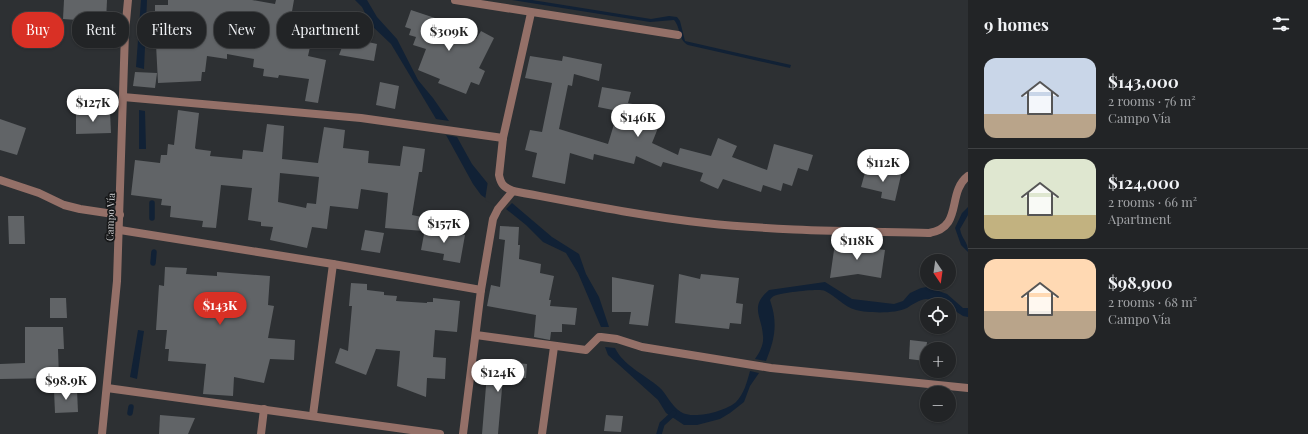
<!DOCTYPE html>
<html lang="en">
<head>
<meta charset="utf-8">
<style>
	body { margin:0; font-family:"Playfair Display",serif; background:#2a2c2e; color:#f1f3f6; height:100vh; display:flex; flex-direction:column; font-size:15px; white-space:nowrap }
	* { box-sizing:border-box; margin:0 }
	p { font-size:13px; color:#a2a4a7 }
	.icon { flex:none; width:22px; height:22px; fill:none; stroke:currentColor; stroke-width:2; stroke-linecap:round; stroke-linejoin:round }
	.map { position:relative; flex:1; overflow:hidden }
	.drawer { display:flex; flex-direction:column; background:#222426; width:340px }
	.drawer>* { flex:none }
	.top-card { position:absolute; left:12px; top:12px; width:380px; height:36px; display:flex; gap:8px }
	.needle { width:26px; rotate:167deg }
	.buttons { position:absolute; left:920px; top:254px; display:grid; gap:8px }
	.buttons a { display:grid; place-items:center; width:36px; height:36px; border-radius:50%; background:#222426; box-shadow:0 1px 3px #0004,0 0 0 1px #3f4143; font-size:20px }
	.price { position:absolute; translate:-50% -34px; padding:0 9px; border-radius:14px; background:#fff; color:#222; font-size:13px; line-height:26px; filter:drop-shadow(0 1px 2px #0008) }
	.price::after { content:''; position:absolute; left:50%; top:24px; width:12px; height:9px; margin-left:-6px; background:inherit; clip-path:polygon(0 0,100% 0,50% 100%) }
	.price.current { background:#d93025; color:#fff }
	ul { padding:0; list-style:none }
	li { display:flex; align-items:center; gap:12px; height:100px; padding:0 16px }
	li+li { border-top:1px solid #3f4143 }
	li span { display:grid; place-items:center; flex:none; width:112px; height:80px; border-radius:12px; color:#555 }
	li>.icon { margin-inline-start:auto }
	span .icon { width:48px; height:48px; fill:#fffc; stroke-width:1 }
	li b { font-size:17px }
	h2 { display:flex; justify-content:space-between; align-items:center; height:48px; padding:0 16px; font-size:17px }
	.pill { padding:0 14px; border-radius:16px; background:#222426; box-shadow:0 1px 3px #0004,0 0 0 1px #3f4143; font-size:14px; line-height:36px }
	.pill.current { background:#d93025; color:#fff }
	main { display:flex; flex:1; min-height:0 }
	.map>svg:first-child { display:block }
</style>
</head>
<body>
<main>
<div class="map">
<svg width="968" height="434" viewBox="0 0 968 434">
	<rect width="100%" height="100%" fill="#2d3033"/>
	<g fill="#112135">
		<polygon points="141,0 147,0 144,69 136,67"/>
		<polygon points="355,0 367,0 377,17 397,39 418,80 433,98 449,121 436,119 391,44 371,25 362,7"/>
		<path d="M 512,0 L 532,0 L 651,19 L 669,16 L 677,17 L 680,21 L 685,41 L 791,65 L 790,68 L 688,45 C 678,40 681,28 674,20 L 650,22 Z"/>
		<polygon points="139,110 145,111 146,149 139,149"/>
		<polygon points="446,135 457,137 472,164 489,185 494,204 481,195 473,184"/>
		<polygon points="512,203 552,237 579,254 586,274 599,297 609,327 601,327 578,273 566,253 543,242 526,225 506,209"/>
		<path d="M 968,207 L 968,215 L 960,229 C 962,240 968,241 968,252 L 961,245 L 955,228 L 962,213 Z"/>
		<path d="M 825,282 L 852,299 L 894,304 L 903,301 L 910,293 L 921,288 L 927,287 L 947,294 L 963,308 L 968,308 L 968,317 L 963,316 L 949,307 L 949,305 C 941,303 936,299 926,299 C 919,300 913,304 907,308 C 895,314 868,313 856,310 C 844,307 836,296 825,291 C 820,288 780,293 774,296 C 772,297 771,298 770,300 C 778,323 775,339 766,361 L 755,359 C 760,352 764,344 763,336 C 762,316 749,307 769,290 Z"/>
		<polygon points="138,330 144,331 137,379 130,377"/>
		<path d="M 605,347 L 615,348 C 623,365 645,375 659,387 C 667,394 671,406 681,412 C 693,420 726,411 736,402 C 744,394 747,382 750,371 L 759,373 L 750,386 L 744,402 L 730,413 L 720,419 L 697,425 L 684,425 L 666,413 L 658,400 L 608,355 Z"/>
	</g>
	<polygon fill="#2d3033" points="488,181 503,195 495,206 485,200"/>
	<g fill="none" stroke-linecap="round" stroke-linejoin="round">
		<g stroke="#112135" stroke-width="5.5">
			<polyline points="152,203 152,218"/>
			<polyline points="153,263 154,252"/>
			<polyline points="130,413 131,407"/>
			<polyline points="659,434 662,424 674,413"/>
		</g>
	</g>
	<g fill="#616467" fill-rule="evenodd">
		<polygon points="64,0 107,0 106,22 63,19"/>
		<polygon points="168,0 252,0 275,4 276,0 294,0 291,17 311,20 307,46 310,47 308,56 326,60 318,103 305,101 309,79 279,75 278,78 263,76 264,69 253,67 254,59 227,54 227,59 207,56 205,72 202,72 201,81 158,83 156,44 155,44 155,5 168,5"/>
		<polygon points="411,10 444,21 443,25 476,39 481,31 494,38 479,68 485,71 479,85 471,82 466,94 438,83 440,79 418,70 426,49 413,45 416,37 409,35 411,29 405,27"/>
		<polygon points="346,37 377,44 374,61 339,55"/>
		<polygon points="530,56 562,61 563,56 602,64 599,81 574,74 572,86 568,85 559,129 608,144 618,111 598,107 602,87 631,92 628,103 647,107 644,125 658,128 652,143 678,155 680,148 711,156 718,138 737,146 732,157 767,170 774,144 813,155 808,171 798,168 792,186 783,183 781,191 763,185 761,192 723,179 718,189 700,181 703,173 663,162 661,167 636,156 634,164 594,154 593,160 570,153 565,184 532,177 537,153 525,150 530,130 542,132 552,83 525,78"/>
		<polygon points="135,72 157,73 155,88 133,86"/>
		<polygon points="380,82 399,86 395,109 376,105"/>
		<path d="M 178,110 L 199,113 L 195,148 L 196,149 L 211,151 L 210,156 L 242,159 L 243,150 L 263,152 L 267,124 L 284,126 L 282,159 L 318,163 L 324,127 L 345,130 L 343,148 L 369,151 L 368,163 L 400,166 L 403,146 L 425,149 L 422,172 L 419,172 L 412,215 L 427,218 L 424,231 L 385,228 L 388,193 L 361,189 L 358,209 L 330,206 L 327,229 L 312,227 L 307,248 L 270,240 L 273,227 L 261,226 L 261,222 L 248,220 L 252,188 L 221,185 L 216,228 L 202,227 L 203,221 L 170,217 L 171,206 L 161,205 L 162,199 L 131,195 L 135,160 L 160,163 L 161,155 L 167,155 L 168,144 L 174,145 ZM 280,173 L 319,177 L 316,204 L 307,203 L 306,208 L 278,202 Z"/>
		<polygon points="110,111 111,133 76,134 76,112"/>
		<polygon points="0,119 26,128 17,155 0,150"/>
		<polygon points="887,168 902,171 895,201 881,198 882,192 861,187 866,169 886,174"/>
		<polygon points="8,216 24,216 25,244 9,244"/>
		<polygon points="500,226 519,227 518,245 520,245 519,259 541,264 540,273 554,276 549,300 551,300 550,306 577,308 575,325 562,324 562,332 551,332 550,340 534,337 536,315 487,306 491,285 500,287 505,240 499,239"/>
		<polygon points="425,229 465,235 460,263 443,260 444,254 421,250"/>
		<polygon points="365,230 384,233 380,253 361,250"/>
		<polygon points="835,243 885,250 881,278 858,274 830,278"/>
		<polygon points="165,267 187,268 186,274 217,276 217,272 270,276 268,305 274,306 268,338 295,340 294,360 270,359 264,383 234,377 233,396 203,394 206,364 168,361 169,349 165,349 167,330 156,330 159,285 164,286"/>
		<polygon points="679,274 700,279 701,274 739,278 736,303 743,304 741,324 730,323 729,329 675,323"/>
		<polygon points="612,277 654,285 648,326 629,324 631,312 612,312"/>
		<polygon points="351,283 367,284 367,290 384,292 384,295 397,296 396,301 427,303 427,302 433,302 433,298 460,301 457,332 435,330 433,357 446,358 445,379 427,378 426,397 397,386 400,351 376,349 366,375 335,363 340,348 348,351 352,306 349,306"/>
		<polygon points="50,298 66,298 67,318 50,318"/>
		<polygon points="25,327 63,327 64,349 58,349 59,378 0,379 0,364 25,363"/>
		<polygon points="910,340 927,342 925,361 909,359"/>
		<polygon points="494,361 527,364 526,378 503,377 498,434 482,434 487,374 493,374"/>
		<polygon points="54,390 77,390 78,412 55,413"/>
		<polygon points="160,415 195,418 188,434 159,434"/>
		<polygon points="606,415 623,416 621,432 604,431"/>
	</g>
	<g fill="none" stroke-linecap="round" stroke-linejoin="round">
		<g stroke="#947068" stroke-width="8">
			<polyline points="455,0 678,35"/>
			<path d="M 929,233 C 964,227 946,193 968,176"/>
			<polyline points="313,415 333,264"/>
		</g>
		<g stroke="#947068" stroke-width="8">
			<polyline points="123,97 361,118 503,138"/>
			<polyline points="0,180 39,193 64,205 80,209 120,215"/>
			<path d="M 513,191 C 577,203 641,216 705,223 C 779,231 855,231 929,233"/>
			<polyline points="120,230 333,264 481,290"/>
			<polyline points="476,335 586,350 599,337 601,337 617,339 642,347 771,368 968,388"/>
			<polyline points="107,388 440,434"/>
			<polyline points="261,434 264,409"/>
			<path d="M 463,434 L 481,290 L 493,219 L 498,209 L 513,191 C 504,187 501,185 499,175 L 503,138 L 531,13"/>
			<polyline points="542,434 554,347"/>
		</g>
		<polyline stroke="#947068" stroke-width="8" points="102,434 117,281 125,32 128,0"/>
	</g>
	<g text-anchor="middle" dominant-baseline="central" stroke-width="3.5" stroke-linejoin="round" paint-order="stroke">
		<g font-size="10" fill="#d1d2d4" stroke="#171819">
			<text transform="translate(110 217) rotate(-88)">Campo Vía</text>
		</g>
	</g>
</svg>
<div class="buttons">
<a><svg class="needle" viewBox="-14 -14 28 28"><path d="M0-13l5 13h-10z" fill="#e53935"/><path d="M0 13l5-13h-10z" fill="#a2a4a7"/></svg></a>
<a><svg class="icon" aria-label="locate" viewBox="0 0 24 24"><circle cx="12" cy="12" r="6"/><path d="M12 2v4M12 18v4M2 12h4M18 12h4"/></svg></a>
<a>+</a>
<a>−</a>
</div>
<b class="price" style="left:449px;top:52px">$309K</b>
<b class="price" style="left:93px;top:123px">$127K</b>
<b class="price" style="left:638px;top:138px">$146K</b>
<b class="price" style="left:883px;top:183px">$112K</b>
<b class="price" style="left:444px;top:244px">$157K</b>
<b class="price" style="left:857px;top:261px">$118K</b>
<b class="price current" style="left:220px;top:326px">$143K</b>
<b class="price" style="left:498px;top:393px">$124K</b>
<b class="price" style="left:66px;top:401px">$98.9K</b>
<div class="top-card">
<a class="pill current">Buy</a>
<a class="pill">Rent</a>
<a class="pill">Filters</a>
<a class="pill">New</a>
<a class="pill">Apartment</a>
</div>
</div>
<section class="drawer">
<h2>9 homes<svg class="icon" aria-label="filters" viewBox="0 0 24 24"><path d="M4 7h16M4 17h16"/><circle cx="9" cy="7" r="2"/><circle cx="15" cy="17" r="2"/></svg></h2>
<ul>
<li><span style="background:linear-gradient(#c9d6e8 70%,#b9a48a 0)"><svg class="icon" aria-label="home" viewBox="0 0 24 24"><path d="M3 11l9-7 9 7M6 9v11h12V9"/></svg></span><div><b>$143,000</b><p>2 rooms · 76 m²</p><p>Campo Vía</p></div></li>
<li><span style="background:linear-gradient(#dfe7d0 70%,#c2b280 0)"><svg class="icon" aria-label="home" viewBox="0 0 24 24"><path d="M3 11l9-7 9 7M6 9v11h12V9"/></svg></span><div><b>$124,000</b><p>2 rooms · 66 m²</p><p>Apartment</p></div></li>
<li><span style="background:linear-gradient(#ffd9b3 65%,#b9a48a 0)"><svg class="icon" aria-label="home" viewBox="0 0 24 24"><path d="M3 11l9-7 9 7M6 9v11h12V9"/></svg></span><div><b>$98,900</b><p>2 rooms · 68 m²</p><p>Campo Vía</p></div></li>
</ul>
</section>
</main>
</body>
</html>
